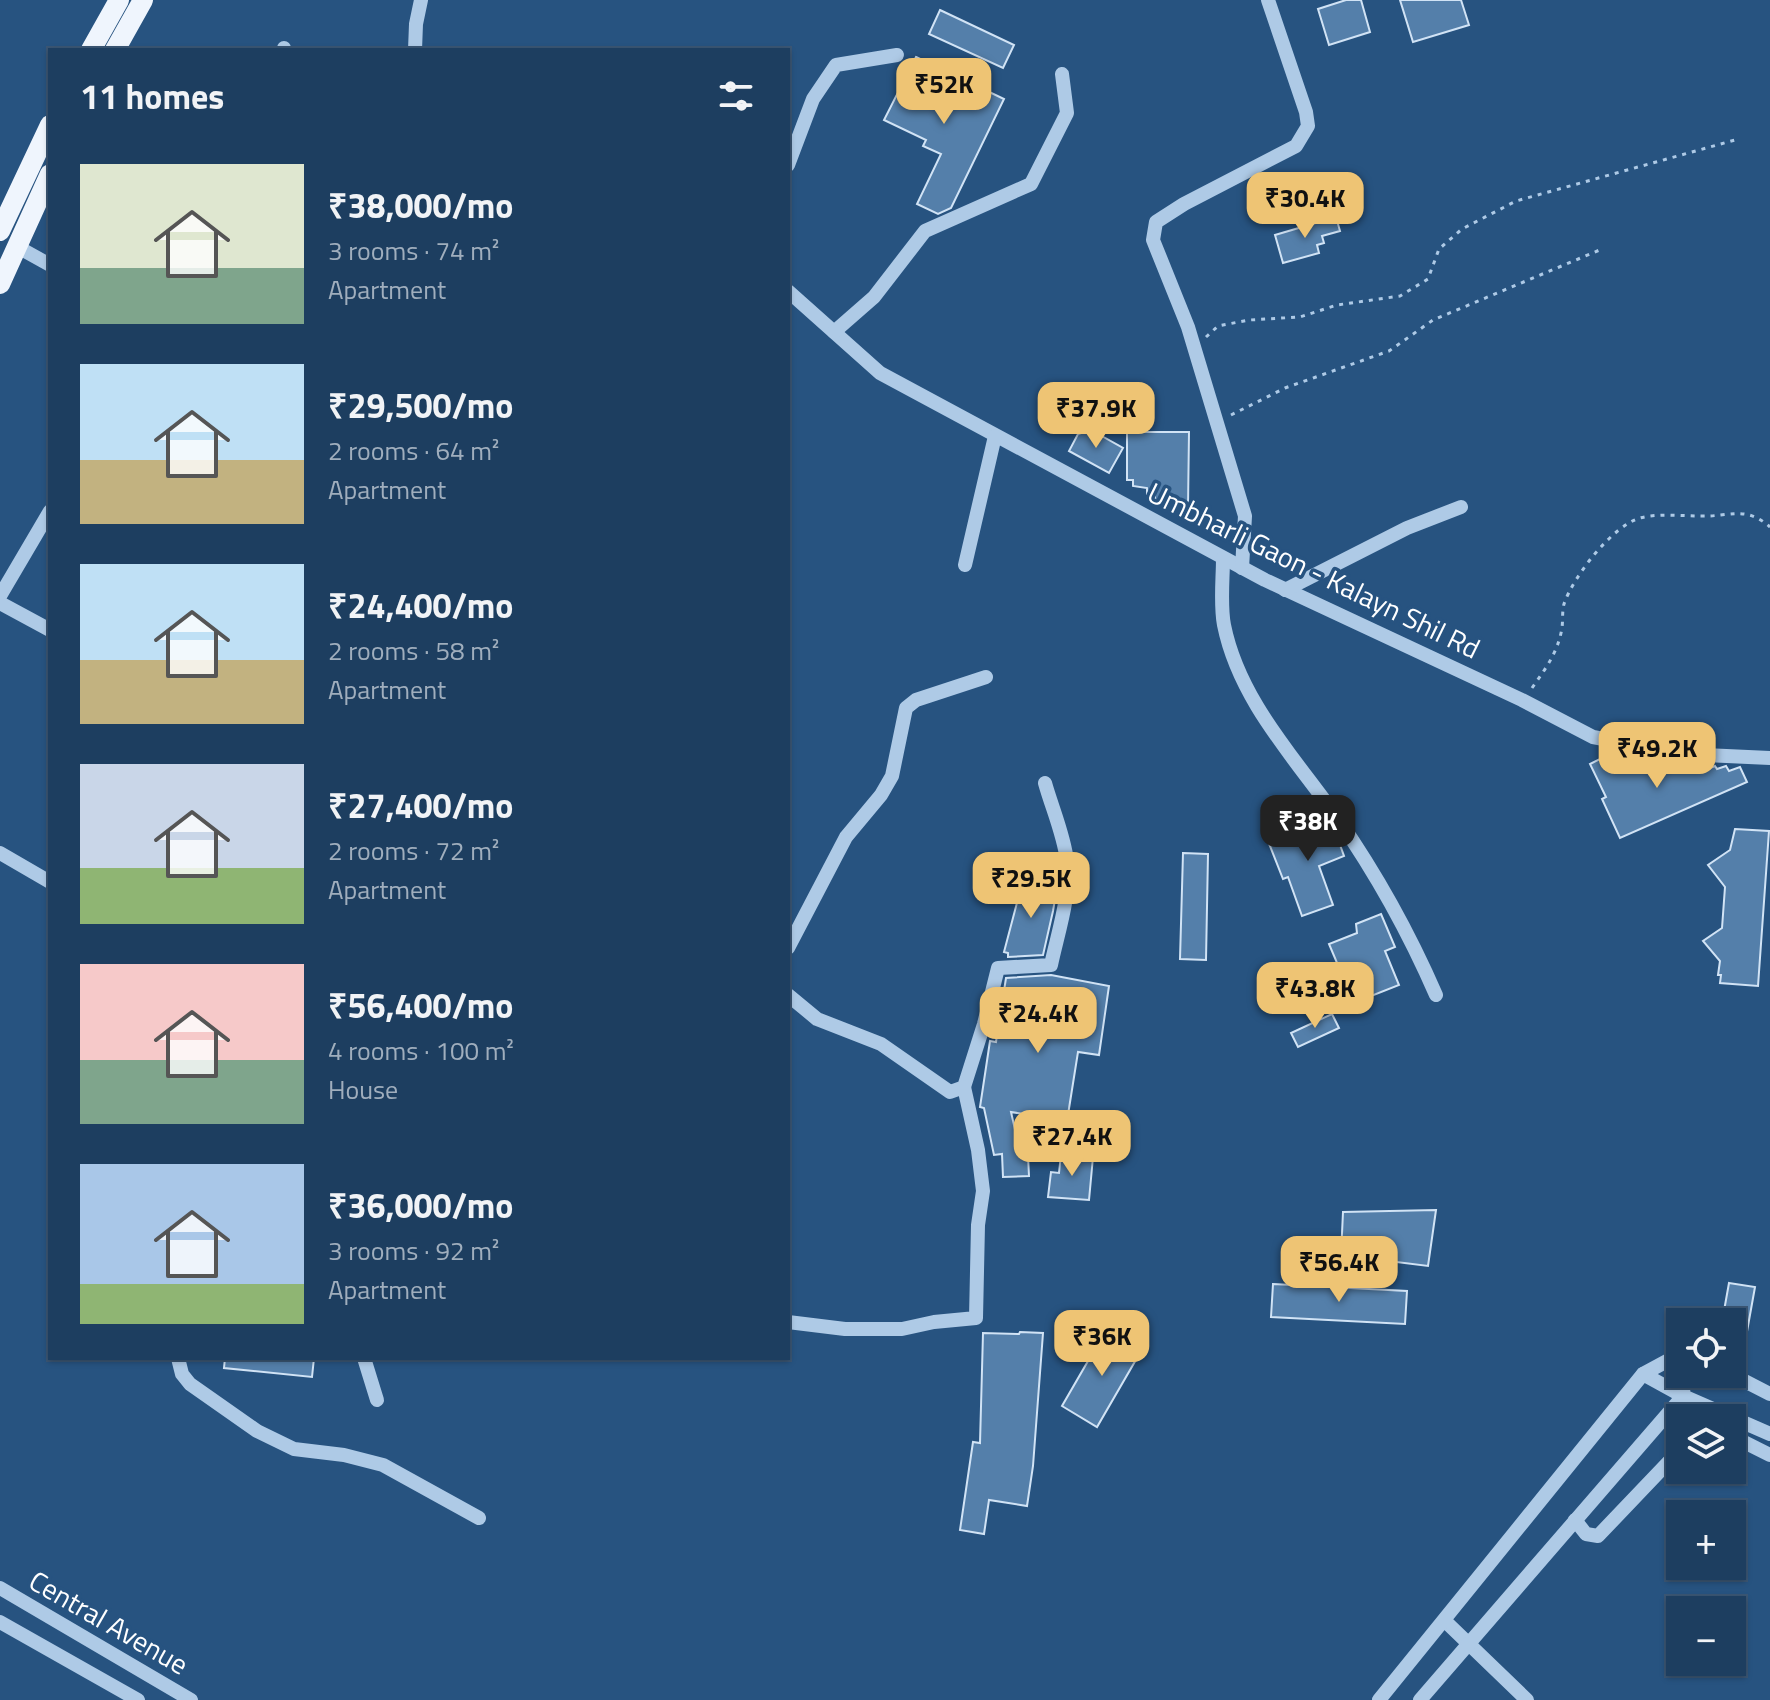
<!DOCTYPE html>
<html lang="en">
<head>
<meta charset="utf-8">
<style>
	body { margin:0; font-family:"Titillium Web",sans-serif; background:#2a4969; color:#f1f3f6; height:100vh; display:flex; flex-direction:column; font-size:30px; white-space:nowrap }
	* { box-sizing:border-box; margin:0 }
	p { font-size:26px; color:#a0aebd }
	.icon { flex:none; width:44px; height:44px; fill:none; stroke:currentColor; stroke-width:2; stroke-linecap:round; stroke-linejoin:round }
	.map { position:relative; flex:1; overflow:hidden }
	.side { position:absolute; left:48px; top:48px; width:742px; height:1312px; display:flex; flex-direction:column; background:#1d3e60; border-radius:0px; box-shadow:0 2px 6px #0004,0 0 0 2px #3b5775 }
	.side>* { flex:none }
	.controls { position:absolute; left:1666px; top:1308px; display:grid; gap:16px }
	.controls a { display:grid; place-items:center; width:80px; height:80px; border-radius:0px; background:#1d3e60; box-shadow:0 2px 6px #0004,0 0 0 2px #3b5775; font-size:40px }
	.price { position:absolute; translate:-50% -68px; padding:0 18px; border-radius:16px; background:#eec474; color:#111; font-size:26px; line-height:52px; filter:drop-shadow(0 2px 4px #0008) }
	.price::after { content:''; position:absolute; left:50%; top:48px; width:24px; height:18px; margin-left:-12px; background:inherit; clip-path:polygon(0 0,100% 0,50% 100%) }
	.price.active { background:#222; color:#fff }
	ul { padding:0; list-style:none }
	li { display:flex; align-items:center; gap:24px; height:200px; padding:0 32px }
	li span { display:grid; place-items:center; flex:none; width:224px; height:160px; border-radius:0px; color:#555 }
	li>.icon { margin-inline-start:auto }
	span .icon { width:96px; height:96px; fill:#fffc; stroke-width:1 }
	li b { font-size:34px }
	h2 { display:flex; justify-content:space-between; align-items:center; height:96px; padding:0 32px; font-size:34px }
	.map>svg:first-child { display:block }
</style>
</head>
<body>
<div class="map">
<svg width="1770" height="1700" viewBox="0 0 1770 1700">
	<rect width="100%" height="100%" fill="#275380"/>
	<g fill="#547faa" stroke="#d1e3f5" stroke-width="2">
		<polygon points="1346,0 1361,0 1370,32 1329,45 1318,9"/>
		<polygon points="1400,0 1461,0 1469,25 1413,42"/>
		<polygon points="940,10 1014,45 1003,68 929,34"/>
		<polygon points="916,57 1004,99 951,208 938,214 917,204 941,154 923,146 926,140 884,120"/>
		<polygon points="1336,217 1340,231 1322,236 1324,243 1317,245 1319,253 1283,263 1275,235"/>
		<polygon points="1091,430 1123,448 1109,473 1069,451 1078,434"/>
		<polygon points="1127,432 1189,432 1188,508 1165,508 1165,505 1159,505 1159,500 1155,500 1155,494 1147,494 1147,488 1133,486 1133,480 1127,480"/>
		<polygon points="1610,754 1615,764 1631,757 1633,761 1644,757 1648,766 1653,764 1658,775 1682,764 1687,771 1700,765 1706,765 1708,769 1715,766 1717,769 1726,766 1729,771 1740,767 1747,782 1620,838 1602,799 1606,797 1590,764"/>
		<polygon points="1326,819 1336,834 1344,856 1319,866 1333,905 1302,916 1288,877 1283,879 1268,841"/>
		<polygon points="1735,829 1769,831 1758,986 1720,983 1721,975 1718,975 1720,961 1703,941 1722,928 1725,887 1708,865 1730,850"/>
		<polygon points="1183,853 1208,854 1206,960 1180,959"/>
		<polygon points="1023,880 1057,888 1053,911 1043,955 1008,957 1008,953 1004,952"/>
		<polygon points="1381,914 1395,947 1385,951 1399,985 1361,1000 1347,967 1340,970 1329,944 1357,933 1356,924"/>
		<polygon points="1051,975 1109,986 1099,1055 1078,1052 1067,1121 1011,1112 1021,1156 1028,1156 1029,1176 1003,1177 1002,1154 994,1155 984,1108 980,1107 990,1041 996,1042 1006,978"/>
		<polygon points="1332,1014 1339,1028 1298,1047 1291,1033"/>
		<polygon points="1061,1154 1093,1157 1089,1200 1048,1197 1051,1172 1059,1173"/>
		<polygon points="1436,1210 1428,1266 1341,1255 1343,1212"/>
		<polygon points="1729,1283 1755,1287 1746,1337 1732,1335 1732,1322 1722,1322"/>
		<polygon points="1273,1284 1407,1291 1405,1324 1271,1317"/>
		<polygon points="1106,1330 1141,1351 1097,1427 1062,1406"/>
		<polygon points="1020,1332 1043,1333 1033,1466 1027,1506 989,1500 984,1534 960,1530 973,1442 980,1443 983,1333 1019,1334"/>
		<polygon points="225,1358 314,1358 312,1377 224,1368"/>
	</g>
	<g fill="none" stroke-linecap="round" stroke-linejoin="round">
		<g stroke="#aecae6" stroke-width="3" stroke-dasharray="4 6" stroke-linecap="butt">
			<polyline points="1206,337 1218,326 1249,320 1300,317 1337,305 1400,296 1428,279 1439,249 1462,229 1516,201 1735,140"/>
			<polyline points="1231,415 1285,388 1389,351 1433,320 1602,249"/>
			<path d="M 1532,688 C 1546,668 1558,652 1562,628 C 1563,620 1562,611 1564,604 C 1573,577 1612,526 1640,518 C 1659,513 1681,516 1701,516 C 1730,517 1745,505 1770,527"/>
		</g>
		<g stroke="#aecae6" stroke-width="14">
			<polyline points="284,48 284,50"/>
			<polyline points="415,50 416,24 421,0"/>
			<polyline points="788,165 813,99 836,65 897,55"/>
			<polyline points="16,246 50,265"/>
			<polyline points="788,291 880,373 1265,580 1522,700 1593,737 1683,754 1770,758"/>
			<polyline points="834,332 874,297 925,231 1031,184 1067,113 1062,74"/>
			<path d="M 1223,558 C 1223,579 1220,604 1224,625 C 1239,700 1295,758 1338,819 C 1377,875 1409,933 1436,995"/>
			<polyline points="965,565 995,436"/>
			<polyline points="1242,568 1245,516 1188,327 1153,240 1156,222 1184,204 1296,146 1308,126 1306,112 1268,0"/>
			<polyline points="1285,590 1407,528 1461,507"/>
			<polyline points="0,596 50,511"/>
			<polyline points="0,603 50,630"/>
			<polyline points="0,853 50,882"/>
			<polyline points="788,948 846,837 881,795 892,776 906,708 916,700 986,677"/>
			<path d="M 788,995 L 817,1019 L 881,1044 L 950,1092 L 964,1087 L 984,1024 L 998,968 L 1051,965 C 1058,932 1071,895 1067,861 C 1064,835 1052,808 1045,783"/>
			<polyline points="788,1322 845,1329 902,1329 934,1322 976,1318 978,1225 983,1191 978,1150 964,1087"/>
			<polyline points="178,1358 182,1374 190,1384 257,1431 294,1449 344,1455 383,1465 479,1518"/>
			<polyline points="364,1358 377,1400"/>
			<polyline points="1643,1374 1683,1396 1770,1434"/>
			<polyline points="1731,1374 1770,1394"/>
			<polyline points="1732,1436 1770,1455"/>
			<polyline points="1575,1520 1586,1534 1598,1536 1680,1450"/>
			<polyline points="0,1588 191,1700"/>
			<polyline points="1445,1621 1527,1700"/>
			<polyline points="0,1622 138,1700"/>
			<polyline points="1379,1700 1643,1374 1680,1354"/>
			<polyline points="1420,1700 1683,1396 1684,1374"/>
		</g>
		<g stroke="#eff5fd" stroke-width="20">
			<polyline points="91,50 119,0"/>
			<polyline points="115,50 143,0"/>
			<polyline points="0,231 50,125"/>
			<polyline points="0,284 50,174"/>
		</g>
	</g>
	<g text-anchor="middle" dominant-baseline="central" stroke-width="7" stroke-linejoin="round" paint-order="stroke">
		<g font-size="28" fill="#fff" stroke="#275380">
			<text transform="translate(1314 570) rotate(26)">Umbharli Gaon - Kalayn Shil Rd</text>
			<text transform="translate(109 1622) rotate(30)">Central Avenue</text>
		</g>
	</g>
</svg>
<div class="controls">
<a><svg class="icon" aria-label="locate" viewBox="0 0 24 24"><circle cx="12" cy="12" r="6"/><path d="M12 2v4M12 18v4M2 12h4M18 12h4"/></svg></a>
<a><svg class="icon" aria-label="layers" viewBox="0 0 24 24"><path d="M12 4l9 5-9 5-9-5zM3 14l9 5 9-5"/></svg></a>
<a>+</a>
<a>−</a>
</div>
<b class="price" style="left:944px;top:126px">₹52K</b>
<b class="price" style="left:1305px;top:240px">₹30.4K</b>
<b class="price" style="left:1096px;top:450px">₹37.9K</b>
<b class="price" style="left:1657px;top:790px">₹49.2K</b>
<b class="price active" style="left:1308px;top:863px">₹38K</b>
<b class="price" style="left:1031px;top:920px">₹29.5K</b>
<b class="price" style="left:1315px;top:1030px">₹43.8K</b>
<b class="price" style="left:1038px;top:1055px">₹24.4K</b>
<b class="price" style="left:1072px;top:1178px">₹27.4K</b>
<b class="price" style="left:1339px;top:1304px">₹56.4K</b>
<b class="price" style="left:1102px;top:1378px">₹36K</b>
<section class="side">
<h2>11 homes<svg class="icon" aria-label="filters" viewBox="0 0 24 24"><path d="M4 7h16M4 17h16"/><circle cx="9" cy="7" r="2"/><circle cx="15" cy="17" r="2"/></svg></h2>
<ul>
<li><span style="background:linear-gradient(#dfe7d0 65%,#7fa58c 0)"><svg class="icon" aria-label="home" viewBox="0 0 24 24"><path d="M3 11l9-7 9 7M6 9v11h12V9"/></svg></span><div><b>₹38,000/mo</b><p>3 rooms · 74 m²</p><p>Apartment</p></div></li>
<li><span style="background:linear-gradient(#bfe0f5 60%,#c2b280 0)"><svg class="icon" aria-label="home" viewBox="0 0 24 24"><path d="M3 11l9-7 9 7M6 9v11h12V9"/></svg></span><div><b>₹29,500/mo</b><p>2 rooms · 64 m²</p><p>Apartment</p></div></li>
<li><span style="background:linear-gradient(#bfe0f5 60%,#c2b280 0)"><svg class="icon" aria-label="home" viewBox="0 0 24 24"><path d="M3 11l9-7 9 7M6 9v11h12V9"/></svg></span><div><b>₹24,400/mo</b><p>2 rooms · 58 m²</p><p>Apartment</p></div></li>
<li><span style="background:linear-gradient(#c9d6e8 65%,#8fb573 0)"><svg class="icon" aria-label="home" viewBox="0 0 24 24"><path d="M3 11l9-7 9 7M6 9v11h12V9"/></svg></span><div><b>₹27,400/mo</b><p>2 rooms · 72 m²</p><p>Apartment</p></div></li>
<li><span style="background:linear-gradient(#f6c9c9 60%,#7fa58c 0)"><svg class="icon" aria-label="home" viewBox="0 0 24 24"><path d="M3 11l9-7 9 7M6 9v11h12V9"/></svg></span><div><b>₹56,400/mo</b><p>4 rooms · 100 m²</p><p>House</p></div></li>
<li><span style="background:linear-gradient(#a9c7e8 75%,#8fb573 0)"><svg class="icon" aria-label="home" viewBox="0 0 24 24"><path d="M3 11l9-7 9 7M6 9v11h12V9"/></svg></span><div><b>₹36,000/mo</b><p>3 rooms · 92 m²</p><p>Apartment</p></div></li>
</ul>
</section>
</div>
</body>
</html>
